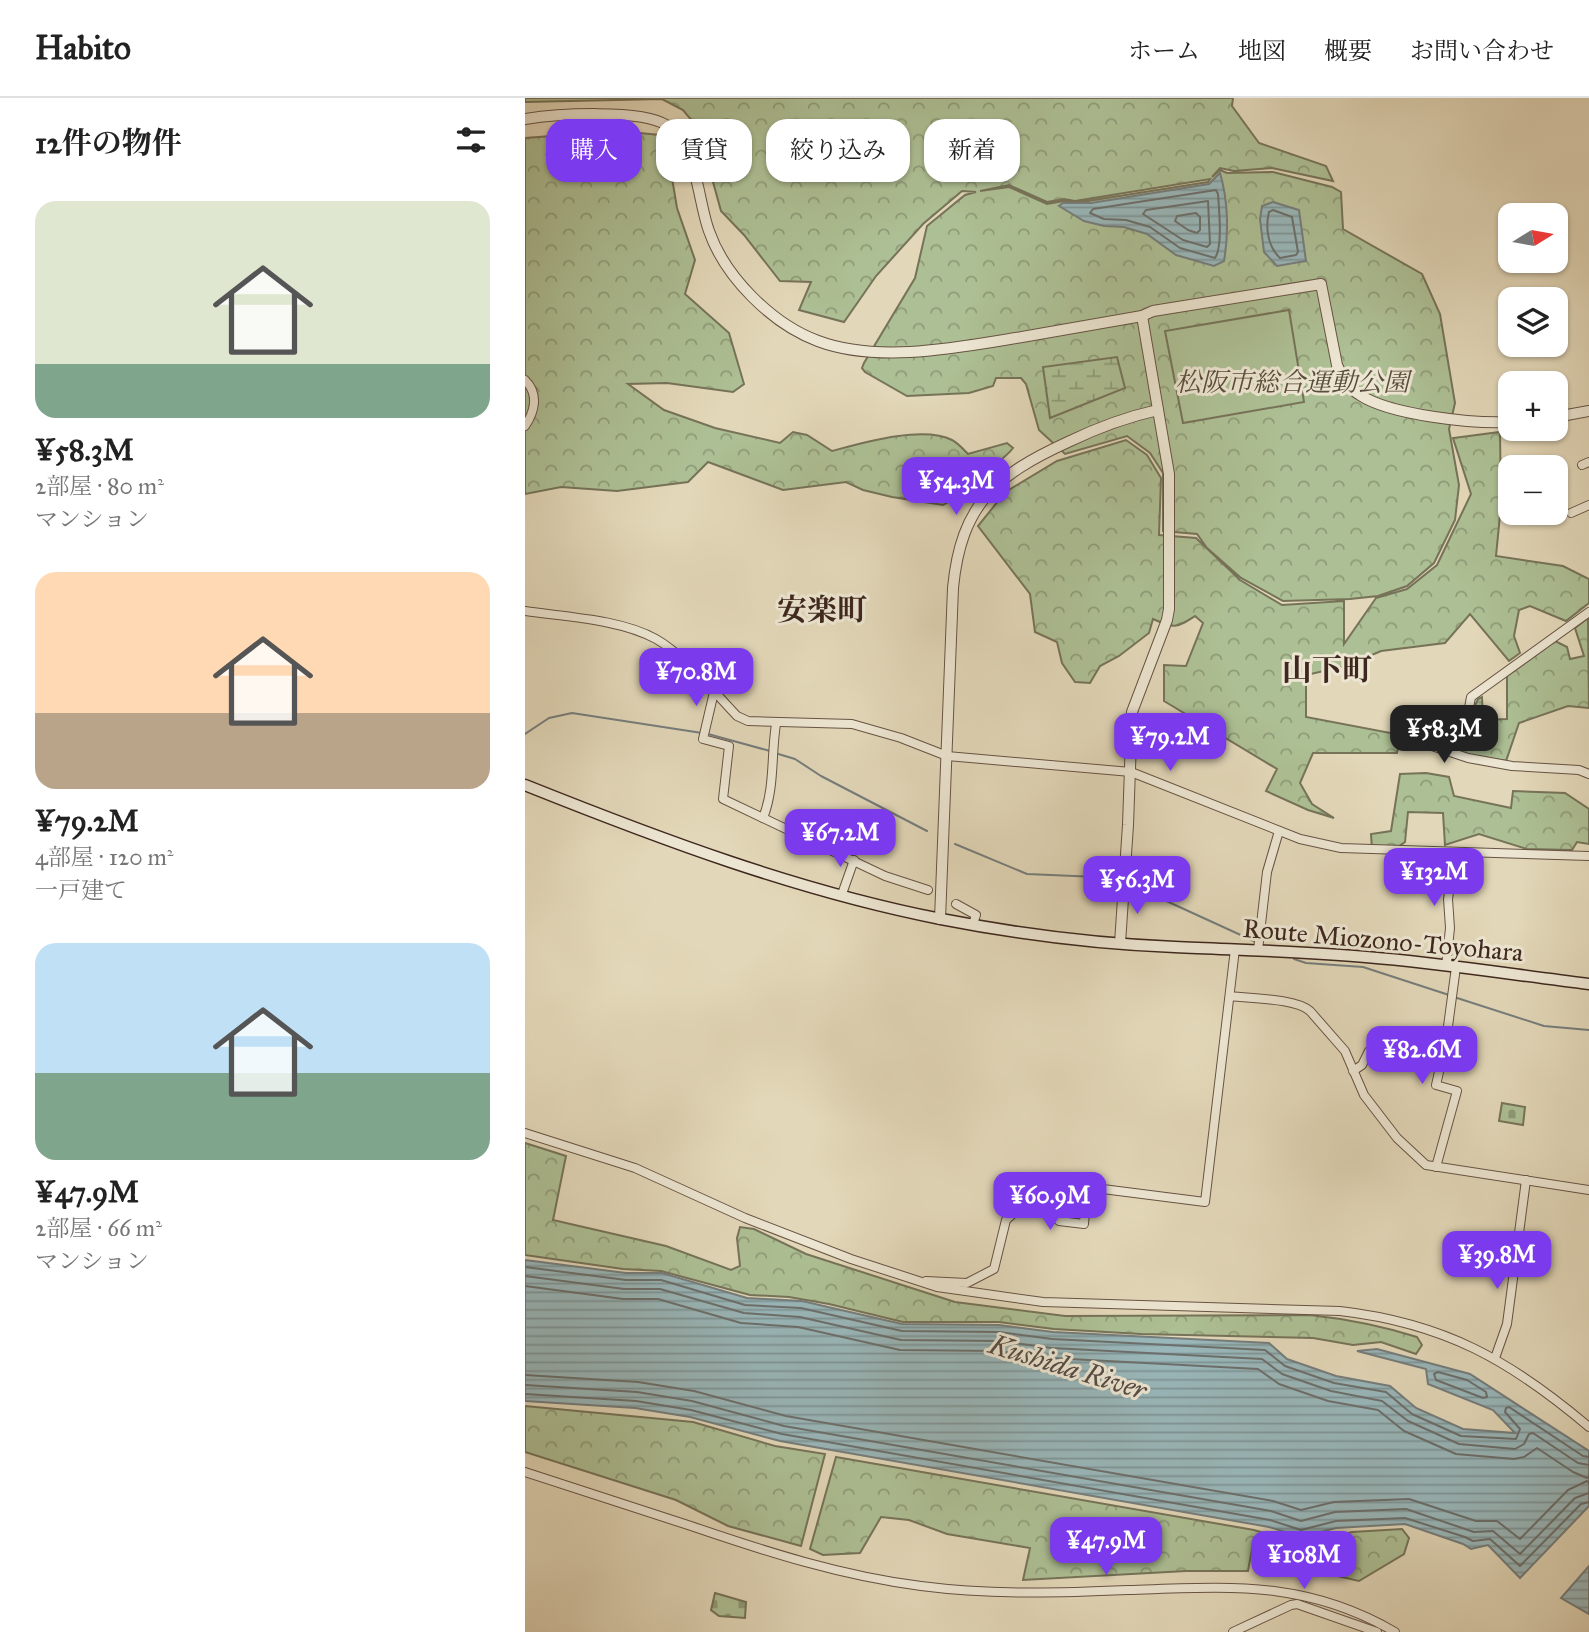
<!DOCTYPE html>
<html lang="ja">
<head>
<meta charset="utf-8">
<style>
	body { margin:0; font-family:"IM FELL Great Primer","Noto Serif JP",serif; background:#f2f2f2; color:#222; height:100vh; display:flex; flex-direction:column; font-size:26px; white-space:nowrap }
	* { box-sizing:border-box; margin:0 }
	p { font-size:23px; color:#767676 }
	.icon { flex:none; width:38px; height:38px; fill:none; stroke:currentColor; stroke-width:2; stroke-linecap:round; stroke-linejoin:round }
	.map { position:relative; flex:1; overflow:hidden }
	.side { display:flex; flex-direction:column; background:#fff; width:525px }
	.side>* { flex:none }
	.guide { position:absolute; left:21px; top:21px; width:665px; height:63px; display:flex; gap:14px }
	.needle { width:46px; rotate:79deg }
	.fabs { position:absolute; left:973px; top:105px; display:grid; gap:14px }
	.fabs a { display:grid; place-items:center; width:70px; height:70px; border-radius:14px; background:#fff; box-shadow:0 2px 5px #0004; font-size:35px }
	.price { position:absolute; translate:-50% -60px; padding:0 16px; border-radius:14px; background:#7c3aed; color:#fff; font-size:23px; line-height:46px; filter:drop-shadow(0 2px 4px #0008) }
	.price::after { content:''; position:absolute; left:50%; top:42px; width:21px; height:16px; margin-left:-10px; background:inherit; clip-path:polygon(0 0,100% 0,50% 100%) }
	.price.selected { background:#222; color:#fff }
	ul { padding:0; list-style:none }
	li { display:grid; align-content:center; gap:14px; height:371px; padding:0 35px }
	li span { display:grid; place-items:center; height:217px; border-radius:21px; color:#555 }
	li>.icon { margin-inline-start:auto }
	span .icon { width:126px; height:126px; fill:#fffc; stroke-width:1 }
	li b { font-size:30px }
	h2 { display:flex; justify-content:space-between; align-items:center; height:84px; padding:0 35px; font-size:30px }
	.chip { padding:0 24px; border-radius:21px; background:#fff; box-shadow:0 2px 5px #0004; font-size:24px; line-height:63px }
	.chip.selected { background:#7c3aed; color:#fff }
	header { display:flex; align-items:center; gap:42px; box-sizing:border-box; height:98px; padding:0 35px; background:#fff; border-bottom:2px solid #e0e0e0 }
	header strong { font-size:33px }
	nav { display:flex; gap:38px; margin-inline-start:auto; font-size:24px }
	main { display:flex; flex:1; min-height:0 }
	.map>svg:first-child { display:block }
</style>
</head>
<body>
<header>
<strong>Habito</strong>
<nav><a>ホーム</a><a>地図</a><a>概要</a><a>お問い合わせ</a></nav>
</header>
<main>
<section class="side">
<h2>12件の物件<svg class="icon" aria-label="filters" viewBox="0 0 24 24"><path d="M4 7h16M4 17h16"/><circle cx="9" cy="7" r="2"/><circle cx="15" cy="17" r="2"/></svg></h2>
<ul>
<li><span style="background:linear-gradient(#dfe7d0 75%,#7fa58c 0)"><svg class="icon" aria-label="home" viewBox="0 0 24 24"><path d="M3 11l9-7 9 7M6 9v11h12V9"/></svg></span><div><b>¥58.3M</b><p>2部屋 · 80 m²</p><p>マンション</p></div></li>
<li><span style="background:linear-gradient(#ffd9b3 65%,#b9a48a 0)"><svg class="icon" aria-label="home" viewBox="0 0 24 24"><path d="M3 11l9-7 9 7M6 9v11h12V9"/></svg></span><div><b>¥79.2M</b><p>4部屋 · 120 m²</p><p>一戸建て</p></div></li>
<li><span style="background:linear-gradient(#bfe0f5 60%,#7fa58c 0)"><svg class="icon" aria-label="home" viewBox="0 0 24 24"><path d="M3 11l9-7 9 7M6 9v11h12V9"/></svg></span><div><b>¥47.9M</b><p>2部屋 · 66 m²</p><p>マンション</p></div></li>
</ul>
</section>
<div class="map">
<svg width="1064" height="1534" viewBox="0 0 1064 1534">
	<defs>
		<pattern id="forest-crowns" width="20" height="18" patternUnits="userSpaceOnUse" patternTransform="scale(1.75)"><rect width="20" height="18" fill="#adbf94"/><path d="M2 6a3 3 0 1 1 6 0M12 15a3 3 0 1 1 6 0" fill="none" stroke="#8e9b78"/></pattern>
		<pattern id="wetland-marsh" width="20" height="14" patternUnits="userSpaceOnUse" patternTransform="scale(1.75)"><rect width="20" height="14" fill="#adbf94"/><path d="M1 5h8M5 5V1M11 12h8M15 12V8" fill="none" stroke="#8e9b78"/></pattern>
		<pattern id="cemetery-stones" width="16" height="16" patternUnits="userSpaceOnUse" patternTransform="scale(1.75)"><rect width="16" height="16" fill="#adbf94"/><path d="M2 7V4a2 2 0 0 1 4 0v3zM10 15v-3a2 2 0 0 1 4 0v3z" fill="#8e9b78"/></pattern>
		<pattern id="water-rules" width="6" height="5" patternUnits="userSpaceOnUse" patternTransform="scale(1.75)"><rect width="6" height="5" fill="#99b7ba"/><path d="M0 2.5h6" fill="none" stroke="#7e9597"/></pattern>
	</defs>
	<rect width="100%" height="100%" fill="#e2d7b8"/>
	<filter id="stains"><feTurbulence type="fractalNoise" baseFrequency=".00286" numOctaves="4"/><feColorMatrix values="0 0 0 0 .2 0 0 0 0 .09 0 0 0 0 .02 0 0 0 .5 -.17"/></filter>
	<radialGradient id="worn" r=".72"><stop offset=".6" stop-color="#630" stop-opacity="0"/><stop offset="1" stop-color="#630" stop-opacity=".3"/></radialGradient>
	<g fill="url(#forest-crowns)" stroke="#767359" stroke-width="2" fill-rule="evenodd">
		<path d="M 0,0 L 708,0 L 707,8 L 734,45 L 801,68 L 808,83 L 747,70 L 709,73 L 695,70 L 687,79 L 695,72 L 702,75 L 748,74 L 807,89 L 816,94 L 818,131 L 897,176 L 915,216 L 930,305 L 924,331 L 934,387 L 930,422 L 909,465 L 882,488 L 853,498 L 825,501 L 758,503 L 716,480 L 682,450 L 672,436 L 638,433 L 638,375 L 625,355 L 602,338 L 540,356 L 514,332 L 501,286 L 496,280 L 471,280 L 468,288 L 444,295 L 382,298 L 340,274 L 337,270 L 339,265 L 390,180 L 402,128 L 440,97 L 451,94 L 437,93 L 398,126 L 351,178 L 319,224 L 274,212 L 286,184 L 255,183 L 219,137 L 196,113 L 185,73 L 182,49 L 149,53 L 147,80 L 152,110 L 170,162 L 160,196 L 204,235 L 219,286 L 208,294 L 142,285 L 103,286 L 139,312 L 190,330 L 255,345 L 268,334 L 282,337 L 307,353 C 337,345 398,327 427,342 C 433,345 439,352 443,356 L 482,345 L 488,350 C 480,361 467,367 457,377 L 477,396 L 532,363 L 601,342 L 622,357 L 636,380 L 634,437 L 671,440 L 715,482 L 757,507 L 819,503 L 819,546 L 851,500 L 882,491 L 912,467 L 946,396 L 928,340 L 975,334 L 976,407 L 971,458 L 1038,468 L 1064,481 L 1064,505 L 1041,523 L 1005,508 L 994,512 L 989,538 L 995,555 L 984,563 L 945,516 L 920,545 L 856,553 L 821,568 L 781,577 L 781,619 L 876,637 L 872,655 L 788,655 L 775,685 L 787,706 L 809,720 L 783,712 L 741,693 L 752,671 L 639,603 L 639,567 L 661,568 L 678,525 L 670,518 C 651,530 650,531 628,521 L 624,535 L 594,558 L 575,568 L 565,585 L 550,584 L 537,565 L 532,544 L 510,534 L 505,496 L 453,428 L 478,397 L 457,377 L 441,394 L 418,407 L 367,399 L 338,392 L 321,384 L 258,392 L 183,364 L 163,384 L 92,393 L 36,389 L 0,396 L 0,40 L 94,33 L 135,37 L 150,52 L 183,48 L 179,37 L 158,12 L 137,1 L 0,4 ZM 685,81 L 683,84 L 550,105 L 539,103 L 522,106 L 484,89 L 455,93 L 484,87 L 522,104 L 539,101 L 550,103 Z"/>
		<path d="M 1063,520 L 1064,610 L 1043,608 L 994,625 L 981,663 L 945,657 L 897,641 L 893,635 L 897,628 C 918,623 945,624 953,601 L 957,599 L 958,622 L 982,621 L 982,578 L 1030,543 L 1042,549 L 1045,561 L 1059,558 L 1050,530 Z"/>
		<polygon points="901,675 924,679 929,698 986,710 988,693 1040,695 1064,711 1064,746 1052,744 1047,752 1002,751 954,736 920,747 918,715 883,714 880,744 873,749 847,752 846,736 866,733 875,676"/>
		<path d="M 0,1045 L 41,1058 L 28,1122 L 141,1148 L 206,1172 L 215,1168 L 212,1140 L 215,1129 L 229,1131 L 281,1156 L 430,1204 L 540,1218 L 785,1217 C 822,1221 857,1228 892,1239 L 897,1247 L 891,1256 L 856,1244 L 828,1247 L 788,1240 L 616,1236 L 529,1231 L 474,1224 L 378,1224 L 304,1206 L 264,1199 L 225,1197 L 136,1173 L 98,1171 L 0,1157 Z"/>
		<polygon points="0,1308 168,1324 250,1348 300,1356 276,1448 203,1428 151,1402 0,1354"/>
		<polygon points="311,1359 729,1432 772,1445 782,1445 827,1434 877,1431 884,1440 879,1456 834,1483 804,1476 744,1444 729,1440 723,1473 661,1473 498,1482 505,1450 422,1436 384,1422 356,1419 335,1455 298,1457 285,1451"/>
	</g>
	<polygon fill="url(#wetland-marsh)" stroke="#767359" stroke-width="2" points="592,259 600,290 525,320 518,269"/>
	<g fill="url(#cemetery-stones)" stroke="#767359" stroke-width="2">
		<polygon points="977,1005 1000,1009 998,1027 974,1023"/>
		<polygon points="190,1495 221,1504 220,1520 194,1518 186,1512"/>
	</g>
	<polygon fill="#adbf94" stroke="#767359" stroke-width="2" points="764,212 779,304 658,325 640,233"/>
	<g fill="url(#water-rules)" stroke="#757d7c" stroke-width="2">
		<path d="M 695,75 C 703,102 704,135 699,163 L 689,168 L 651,157 L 622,136 L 599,129 L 579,128 L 559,123 L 534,108 L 538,105 L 566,105 L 684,86 Z"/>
		<polygon points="748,104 774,112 781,163 752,168 739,154 735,121 737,108"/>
		<polygon points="0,1162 101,1175 137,1175 222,1200 277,1203 377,1226 474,1227 528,1234 744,1245 762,1261 811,1278 865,1288 891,1310 938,1331 990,1335 968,1312 903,1286 901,1271 832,1253 852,1251 945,1276 1064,1353 1064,1408 995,1480 963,1447 946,1451 938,1446 880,1426 811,1430 776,1439 744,1429 255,1343 165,1319 110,1310 0,1303"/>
		<polygon points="1064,1468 1064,1516 1036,1500"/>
	</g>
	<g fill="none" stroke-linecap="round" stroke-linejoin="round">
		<g stroke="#6c6f6c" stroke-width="2">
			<path d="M 691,92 L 693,96 C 694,112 698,148 690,160 L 655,150 L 625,129 L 601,122 L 579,121 L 565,115 L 568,111 Z"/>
			<polygon points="683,103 685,146 682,149 658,142 618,116 621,112"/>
			<path d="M 748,112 L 767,119 L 773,154 L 771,157 L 755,160 C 743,149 740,130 744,114 Z"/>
			<polygon points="671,115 675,119 675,132 672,135 663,132 650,123 652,118"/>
			<polyline points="0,1169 101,1182 136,1182 220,1207 276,1210 377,1233 474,1234 527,1241 740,1252 760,1268 809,1285 861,1294 887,1316 936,1338 991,1341 995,1331 980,1314 981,1310 984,1309 1058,1358 1064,1359"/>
			<polyline points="0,1178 99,1191 135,1191 219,1215 275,1219 376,1242 473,1243 527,1250 737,1261 757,1276 806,1293 857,1303 883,1323 934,1346 990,1351 999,1346 1004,1336 1008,1335 1053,1365 1064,1367"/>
			<polyline points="0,1188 98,1201 133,1201 216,1225 273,1229 375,1252 472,1253 526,1260 733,1271 754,1286 803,1303 853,1312 879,1333 931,1356 989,1361 999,1359 1012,1350 1048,1374 1062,1380 1064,1378"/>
			<polygon points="913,1274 942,1282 961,1294 962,1299 958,1300 911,1282 909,1276"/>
			<polyline points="0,1277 113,1284 169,1293 261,1318 748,1403 776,1412 809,1404 884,1401 951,1423 972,1423 995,1441 1043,1392 1062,1383 1064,1385"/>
			<polyline points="0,1287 112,1294 167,1303 259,1328 746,1413 776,1423 810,1414 881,1411 949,1434 968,1433 995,1456 1050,1400 1064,1395"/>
			<polyline points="0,1296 111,1303 166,1312 257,1336 745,1422 776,1432 811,1423 880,1420 940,1439 948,1443 965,1441 995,1468 1056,1406 1064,1404"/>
		</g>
		<g stroke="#757d7c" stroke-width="2">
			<polyline points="0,636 24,620 47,615 177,635"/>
			<polyline points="183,636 245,653"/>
			<polyline points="250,655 270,661 296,678 402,733"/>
			<polyline points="430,746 502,776 573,779 594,782"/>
			<polyline points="602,785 731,844"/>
			<polyline points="769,861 781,865 838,869 924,897"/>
			<polyline points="929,899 1019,928 1064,932"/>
		</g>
		<defs>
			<g id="minor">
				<path d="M 0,282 C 14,296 10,313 0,328"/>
				<polyline points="1057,367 1064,364"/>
				<polyline points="1046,415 1064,407"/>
				<path d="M 0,513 C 40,519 95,521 131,541 C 158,556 190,595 212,618 L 223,623 L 327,626 L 376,640 L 422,658 L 606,674 L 775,741 L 816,750 L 1064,758"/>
				<polyline points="1064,514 946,599 944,610 938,615 893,625 887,635 892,643 943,660 987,668 1054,672 1064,676"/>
				<polyline points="189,594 178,641 204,648 198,701 360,778 403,792"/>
				<path d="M 238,720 C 250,690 246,657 251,626"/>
				<polyline points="317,796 329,762"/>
				<polyline points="431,806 451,817 448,826"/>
				<polyline points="733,852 742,774 754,733"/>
				<polyline points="921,868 925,830 923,801 930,755"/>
				<path d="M 705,898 C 726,901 770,900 785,913 L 820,953 L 839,997 L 872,1040 L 901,1067 L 1064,1092"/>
				<polyline points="828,973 837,967 844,953"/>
				<path d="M 0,1035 L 110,1070 L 220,1120 L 326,1161 L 412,1189 L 518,1204 L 815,1213 C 919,1225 985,1262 1064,1329"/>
				<polyline points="911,1069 932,993 911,987 921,943 931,869"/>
				<polyline points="401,1183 442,1185 469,1171 481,1122 512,1094 534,1123 559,1126 562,1089 680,1104 710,851"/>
				<polyline points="970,1260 982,1226 1001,1082"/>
				<path d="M 0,1374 C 55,1392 111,1410 166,1428 C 242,1454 317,1478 396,1488 C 465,1497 534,1495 603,1492 C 702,1489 779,1481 870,1534"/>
				<polyline points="708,1534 766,1507 772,1506 852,1534"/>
			</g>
			<g id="tertiary">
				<path d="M 0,21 C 30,16 117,11 141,27 C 173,49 172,100 184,133 C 200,179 247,226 293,243 C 354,266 435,249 497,239 C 537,232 577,225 617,218 L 628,213 L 796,186 L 812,267 C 817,280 823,290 835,297 C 865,317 949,326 985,324"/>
				<polyline points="1031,319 1064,313"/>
				<path d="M 415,821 L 428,490 C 436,406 471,377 543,344 C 572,330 601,319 633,312"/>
				<polyline points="595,845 603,727 607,614 642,522 644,511 644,376 617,218"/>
			</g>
			<path id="secondary" d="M 0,687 C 135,741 273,793 416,821 C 493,836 572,846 650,849 C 714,852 777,853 841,859 C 916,865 990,877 1064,886"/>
		</defs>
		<use href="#minor" stroke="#675344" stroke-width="10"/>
		<use href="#tertiary" stroke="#675344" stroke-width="12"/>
		<use href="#secondary" stroke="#3e271e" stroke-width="13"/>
		<use href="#minor" stroke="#ece5d1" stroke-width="8"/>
		<use href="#tertiary" stroke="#ece5d1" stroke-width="10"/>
		<use href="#secondary" stroke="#ece5d1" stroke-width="10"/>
	</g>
	<g text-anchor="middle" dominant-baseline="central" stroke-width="6" stroke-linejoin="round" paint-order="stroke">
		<g font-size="26" font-style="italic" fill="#5a4d3c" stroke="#ece5d1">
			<text x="767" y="284">松阪市総合運動公園</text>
		</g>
		<g font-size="26" fill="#3e271e" stroke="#ece5d1">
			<text transform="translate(858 842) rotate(5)">Route Miozono-Toyohara</text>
		</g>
		<g font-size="28" font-style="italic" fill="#554b45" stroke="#ece5d1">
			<text transform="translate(543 1269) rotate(17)">Kushida River</text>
		</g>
		<g font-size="30" font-weight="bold" fill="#3e271e" stroke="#ece5d1">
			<text x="297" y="512">安楽町</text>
			<text x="802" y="572">山下町</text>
		</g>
	</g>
	<rect width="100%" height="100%" filter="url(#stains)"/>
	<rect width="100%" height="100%" fill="url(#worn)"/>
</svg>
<div class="fabs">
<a><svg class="needle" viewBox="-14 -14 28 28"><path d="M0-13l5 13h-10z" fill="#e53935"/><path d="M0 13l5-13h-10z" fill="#767676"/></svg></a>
<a><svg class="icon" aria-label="layers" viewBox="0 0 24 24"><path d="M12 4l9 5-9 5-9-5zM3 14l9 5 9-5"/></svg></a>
<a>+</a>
<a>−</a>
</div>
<b class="price" style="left:431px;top:419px">¥54.3M</b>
<b class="price" style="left:171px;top:610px">¥70.8M</b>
<b class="price selected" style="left:919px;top:667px">¥58.3M</b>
<b class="price" style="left:645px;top:675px">¥79.2M</b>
<b class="price" style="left:315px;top:771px">¥67.2M</b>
<b class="price" style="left:909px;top:810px">¥132M</b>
<b class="price" style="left:612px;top:818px">¥56.3M</b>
<b class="price" style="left:897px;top:988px">¥82.6M</b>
<b class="price" style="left:525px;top:1134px">¥60.9M</b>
<b class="price" style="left:972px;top:1193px">¥39.8M</b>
<b class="price" style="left:581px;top:1479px">¥47.9M</b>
<b class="price" style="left:779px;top:1493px">¥108M</b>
<div class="guide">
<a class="chip selected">購入</a>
<a class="chip">賃貸</a>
<a class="chip">絞り込み</a>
<a class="chip">新着</a>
</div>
</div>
</main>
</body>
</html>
